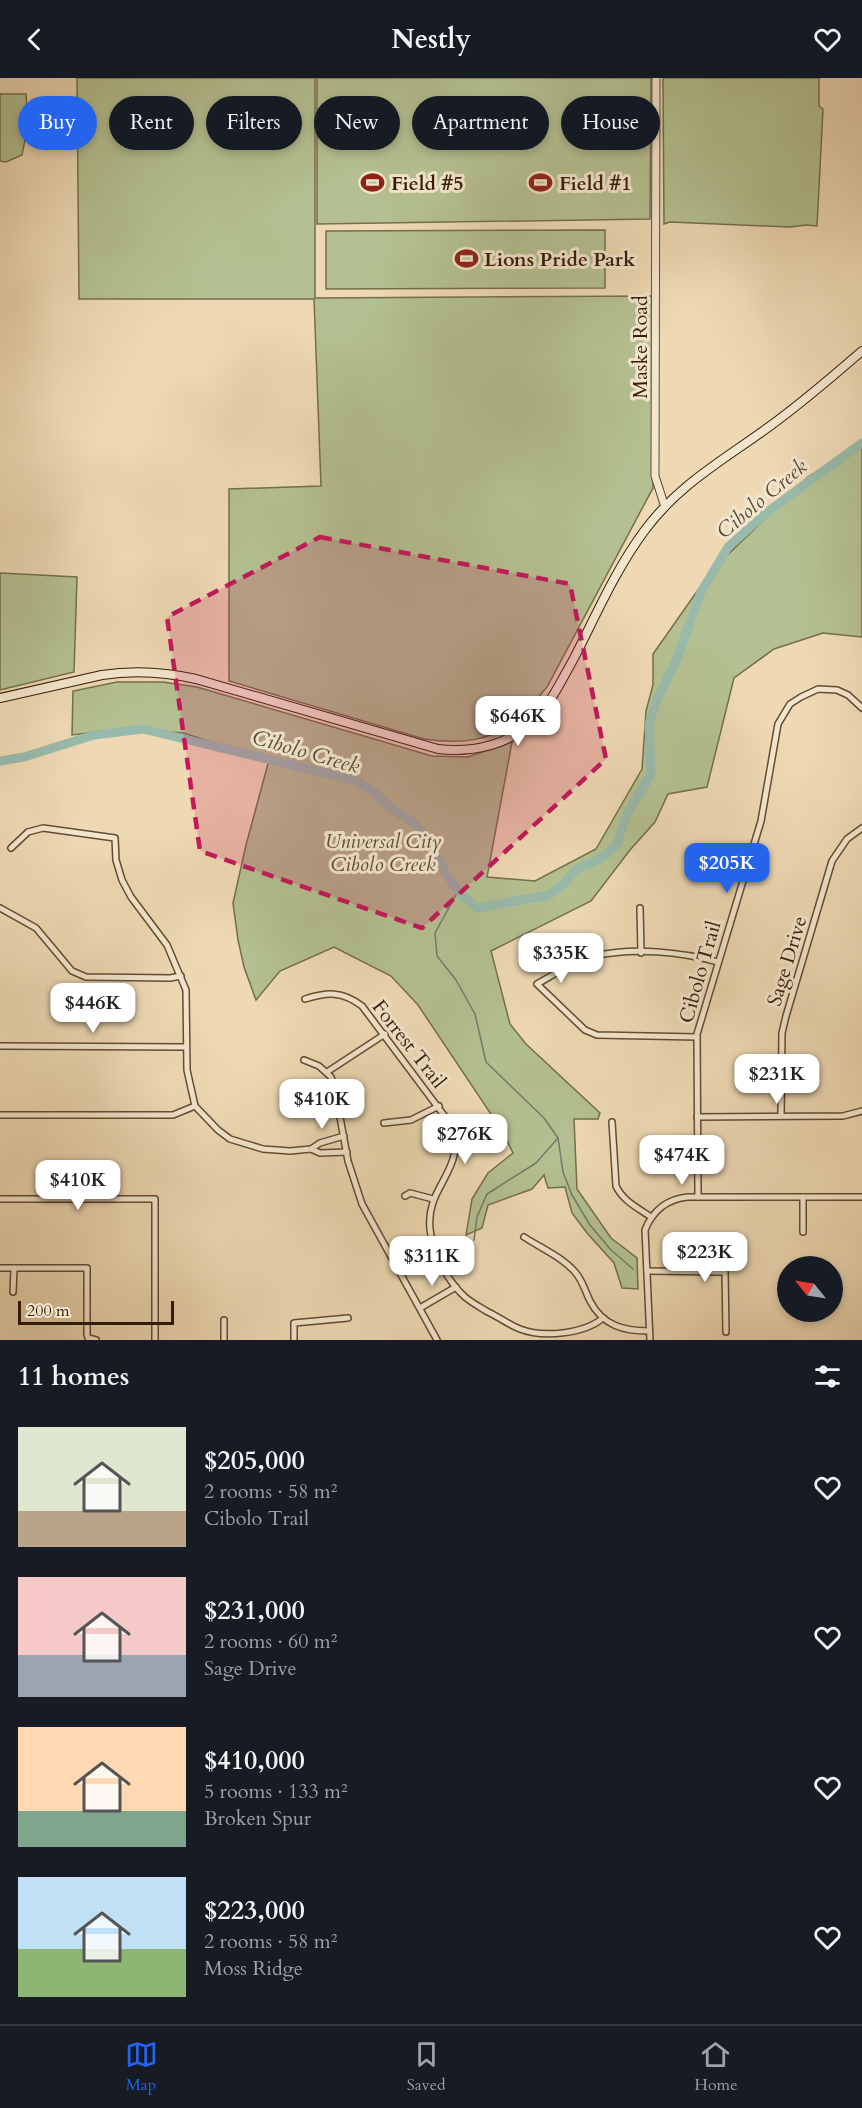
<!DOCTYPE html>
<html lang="en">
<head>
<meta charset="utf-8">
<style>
	body { margin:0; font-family:Cardo,serif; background:#242831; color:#f1f3f6; height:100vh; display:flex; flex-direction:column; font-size:22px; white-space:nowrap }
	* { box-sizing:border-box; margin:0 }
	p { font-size:20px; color:#9ea1a6 }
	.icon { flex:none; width:33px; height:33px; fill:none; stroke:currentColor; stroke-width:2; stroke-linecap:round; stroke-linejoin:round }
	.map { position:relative; height:1262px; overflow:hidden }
	.panel { display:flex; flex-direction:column; background:#171b24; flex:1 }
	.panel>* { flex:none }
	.top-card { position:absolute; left:18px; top:18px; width:826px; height:54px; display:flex; gap:12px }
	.needle { width:39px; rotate:300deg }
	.buttons { position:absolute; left:777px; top:1178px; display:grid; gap:12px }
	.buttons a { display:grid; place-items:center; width:66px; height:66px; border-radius:50%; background:#171b24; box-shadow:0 3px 9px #0003; font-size:30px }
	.scale { position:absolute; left:18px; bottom:15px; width:156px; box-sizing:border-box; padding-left:6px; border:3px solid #341d06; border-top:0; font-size:16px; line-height:21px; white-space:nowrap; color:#341d06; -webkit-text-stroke:4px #f4e6ce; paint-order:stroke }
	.price { position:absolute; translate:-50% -51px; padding:0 14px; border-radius:12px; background:#fff; color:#222; font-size:20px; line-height:39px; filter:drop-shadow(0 2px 3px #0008) }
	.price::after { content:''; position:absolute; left:50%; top:36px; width:18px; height:14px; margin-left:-9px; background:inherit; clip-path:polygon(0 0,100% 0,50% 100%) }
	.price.on { background:#2563eb; color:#fff }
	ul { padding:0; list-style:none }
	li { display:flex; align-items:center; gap:18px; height:150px; padding:0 18px }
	li span { display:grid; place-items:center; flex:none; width:168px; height:120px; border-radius:0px; color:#555 }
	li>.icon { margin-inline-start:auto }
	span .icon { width:72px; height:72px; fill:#fffc; stroke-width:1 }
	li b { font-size:26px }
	h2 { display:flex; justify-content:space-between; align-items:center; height:72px; padding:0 18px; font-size:26px }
	.pill { padding:0 21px; border-radius:27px; background:#171b24; box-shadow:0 3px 9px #0003; font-size:21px; line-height:54px }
	.pill.on { background:#2563eb; color:#fff }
	header { display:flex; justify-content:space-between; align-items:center; height:78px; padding:0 18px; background:#171b24; font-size:27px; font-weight:600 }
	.menu { display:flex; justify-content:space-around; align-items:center; height:84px; border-top:2px solid #363941; background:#171b24; font-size:16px; color:#9ea1a6 }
	.menu a { display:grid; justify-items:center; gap:3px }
	.menu .on { color:#2563eb }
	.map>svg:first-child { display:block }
</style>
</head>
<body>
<header><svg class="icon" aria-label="back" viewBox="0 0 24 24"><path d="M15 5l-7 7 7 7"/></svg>Nestly<svg class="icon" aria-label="heart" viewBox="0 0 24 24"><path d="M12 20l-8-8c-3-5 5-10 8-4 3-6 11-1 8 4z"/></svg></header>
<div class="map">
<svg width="862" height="1262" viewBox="0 0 862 1262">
	<rect width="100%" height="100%" fill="#eed9b4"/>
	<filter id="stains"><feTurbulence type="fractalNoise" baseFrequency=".00333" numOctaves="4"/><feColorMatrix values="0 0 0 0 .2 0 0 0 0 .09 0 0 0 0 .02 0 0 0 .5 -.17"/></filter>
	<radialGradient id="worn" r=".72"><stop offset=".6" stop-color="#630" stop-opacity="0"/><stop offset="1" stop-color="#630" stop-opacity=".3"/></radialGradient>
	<g fill="#b4c091" stroke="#746e4c" stroke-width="1.5">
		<path d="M 77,0 L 315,0 L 315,220 L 653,218 L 653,410 L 547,609 C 509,655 484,670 424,661 L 229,603 L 229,411 L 321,408 L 314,221 L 79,221 Z"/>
		<polygon points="317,0 651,0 650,141 317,146"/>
		<polygon points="663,0 819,0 819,28 823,31 817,148 806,147 790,149 670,144 664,146"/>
		<polygon points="0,16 26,16 28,47 22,77 6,84 0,83"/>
		<polygon points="605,152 605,210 326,211 326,153"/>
		<polygon points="862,364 862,559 823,555 774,571 734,600 707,709 668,716 655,744 630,772 591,823 491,873 510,946 526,966 600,1035 598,1041 574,1041 577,1111 611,1160 637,1180 638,1211 622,1210 614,1185 587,1155 572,1135 565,1109 548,1110 544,1097 532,1111 488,1127 482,1150 466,1157 472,1121 488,1095 513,1075 503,1054 418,927 391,898 334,869 280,893 256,922 244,889 238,862 233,825 246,767 269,682 183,655 121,651 72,657 73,613 117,604 163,604 197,609 432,678 468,679 512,664 487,799 535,803 596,771 642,691 646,633 653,607 653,576 712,492 808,399"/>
		<polygon points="0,495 77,499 74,594 0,612"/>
	</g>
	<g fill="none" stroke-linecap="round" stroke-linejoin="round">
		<g stroke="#717b69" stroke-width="1.5">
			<polyline points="458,813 435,855 437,878 456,902 475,936 486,984 544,1040 558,1060 563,1094 572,1117 590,1147 611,1172 633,1191"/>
			<polyline points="474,1162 477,1139 487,1116 536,1085 558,1060"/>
		</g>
		<polyline stroke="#99baab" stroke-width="9" points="0,683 24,679 94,657 143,651 354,702 373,713 391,730 411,743 425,757 446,796 458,813 477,830 549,817 565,805 576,791 600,781 616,768 627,736 651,696 649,647 656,624 676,583 701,514 728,469 766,435 862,365"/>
		<defs>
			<g id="minor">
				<polyline points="11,770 28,754 43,750 115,760 116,782 122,802 131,819 167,867 186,912 187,992 195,1028 218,1052 230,1061 263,1071 290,1073 311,1071 320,1065 344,1058"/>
				<polyline points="0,830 36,850 72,893 86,899 170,900 181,898"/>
				<polyline points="640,830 641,875"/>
				<path d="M 305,921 C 328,914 342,913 362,928 L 449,1044 C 471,1090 425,1106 430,1151 C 432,1174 448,1204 465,1219 C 472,1225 480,1229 488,1234 C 499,1239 509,1247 520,1251 C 543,1260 584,1256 603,1240"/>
				<path d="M 697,959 L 597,957 L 585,952 L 537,906 C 555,896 574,883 595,878 C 633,869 681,874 718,884"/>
				<polyline points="0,968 185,969"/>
				<polyline points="304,982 319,988 331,999 335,1012 348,1083 362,1126 437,1262"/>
				<polyline points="327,994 385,956"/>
				<polyline points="0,1037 173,1037 195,1028"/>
				<polyline points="781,1038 782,955 786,938 832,783 847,761 862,750"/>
				<polyline points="697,1039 843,1038 862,1033"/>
				<path d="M 612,1044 L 616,1108 C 623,1123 638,1130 651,1139"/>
				<polyline points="384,1045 411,1042 439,1028"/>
				<polyline points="311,1071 320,1075 347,1074"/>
				<polyline points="405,1118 410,1115 433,1121"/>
				<polyline points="698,1119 697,956 761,743 778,646 790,626 801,619 818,611 837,612 848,617 862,630"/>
				<polyline points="0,1121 155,1121 155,1262"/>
				<polyline points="803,1154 803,1119"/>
				<path d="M 524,1159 C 541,1170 562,1179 575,1194 C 583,1203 585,1213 590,1223 C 603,1248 624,1253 649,1253"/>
				<polyline points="0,1190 87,1190 87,1256 88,1260 96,1262"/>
				<polyline points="647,1193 725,1194 726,1254"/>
				<polyline points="13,1214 14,1190"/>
				<polyline points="420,1230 456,1209"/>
				<polyline points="224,1262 224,1242"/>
				<polyline points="294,1262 294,1245 348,1240"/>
				<path d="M 650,1262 L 645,1152 C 653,1132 667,1121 688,1119 L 862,1119"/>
			</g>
			<polyline id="tertiary" points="656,0 655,398 665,429"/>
			<path id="secondary" d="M 0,620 L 102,597 C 134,592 165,594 196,601 L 438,671 C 473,675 510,667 535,641 C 551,625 561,603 572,584 C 595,540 615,492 645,452 C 679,406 725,381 770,348 C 802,325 832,299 862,273"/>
		</defs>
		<use href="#minor" stroke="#624c32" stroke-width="8"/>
		<use href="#tertiary" stroke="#624c32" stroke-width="9"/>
		<use href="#secondary" stroke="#341d06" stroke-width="10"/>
		<use href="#minor" stroke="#f4e6ce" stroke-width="5"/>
		<use href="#tertiary" stroke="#f4e6ce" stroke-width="7"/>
		<use href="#secondary" stroke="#f4e6ce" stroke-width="8"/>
	</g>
	<path fill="#c2185b" fill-opacity="0.2" stroke="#c2185b" stroke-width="4.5" stroke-dasharray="12 8" stroke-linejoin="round" d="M 320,459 L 570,506 L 606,681 L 422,850 L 200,773 L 167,539 Z"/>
	<defs>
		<symbol id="stadium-bare" viewBox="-9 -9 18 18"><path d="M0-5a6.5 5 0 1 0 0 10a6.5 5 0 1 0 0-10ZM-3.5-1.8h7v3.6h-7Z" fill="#8f2418" stroke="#f4e6ce" stroke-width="2.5" paint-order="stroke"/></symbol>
	</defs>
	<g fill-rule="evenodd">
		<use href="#stadium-bare" x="356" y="88" width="33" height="33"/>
		<use href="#stadium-bare" x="524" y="88" width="33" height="33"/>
		<use href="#stadium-bare" x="450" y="164" width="33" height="33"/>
	</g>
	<g text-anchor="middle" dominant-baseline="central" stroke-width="6" stroke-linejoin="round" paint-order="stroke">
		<g font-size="20" font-weight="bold" fill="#341d06" stroke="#f4e6ce" text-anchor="start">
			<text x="391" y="105">Field #5</text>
			<text x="559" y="105">Field #1</text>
			<text x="484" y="181">Lions Pride Park</text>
		</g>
		<g font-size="20" fill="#341d06" stroke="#f4e6ce">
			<text transform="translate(640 269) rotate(-90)">Maske Road</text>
			<text transform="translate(787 883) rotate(-73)">Sage Drive</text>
			<text transform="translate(700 894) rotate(-74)">Cibolo Trail</text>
			<text transform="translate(409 966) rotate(52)">Forrest Trail</text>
		</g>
		<g font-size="20" font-style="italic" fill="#5a4e30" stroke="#f4e6ce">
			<text x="383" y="763">Universal City<tspan x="383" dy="23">Cibolo Creek</tspan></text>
		</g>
		<g font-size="21" font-style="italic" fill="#524c38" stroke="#f4e6ce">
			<text transform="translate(762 421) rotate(-40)">Cibolo Creek</text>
			<text transform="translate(306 674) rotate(16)">Cibolo Creek</text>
		</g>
	</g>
	<rect width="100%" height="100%" filter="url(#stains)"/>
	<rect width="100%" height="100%" fill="url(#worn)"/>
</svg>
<div class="buttons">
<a><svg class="needle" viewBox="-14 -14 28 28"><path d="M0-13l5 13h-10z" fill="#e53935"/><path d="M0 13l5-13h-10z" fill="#9ea1a6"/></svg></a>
</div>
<div class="scale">200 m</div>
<b class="price" style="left:518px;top:669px">$646K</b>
<b class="price on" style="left:727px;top:816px">$205K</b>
<b class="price" style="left:561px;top:906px">$335K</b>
<b class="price" style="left:93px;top:956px">$446K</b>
<b class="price" style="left:777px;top:1027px">$231K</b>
<b class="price" style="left:322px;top:1052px">$410K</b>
<b class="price" style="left:465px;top:1087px">$276K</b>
<b class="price" style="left:682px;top:1108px">$474K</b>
<b class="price" style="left:78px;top:1133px">$410K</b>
<b class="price" style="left:705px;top:1205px">$223K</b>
<b class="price" style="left:432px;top:1209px">$311K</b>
<div class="top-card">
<a class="pill on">Buy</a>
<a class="pill">Rent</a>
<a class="pill">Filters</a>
<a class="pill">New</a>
<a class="pill">Apartment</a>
<a class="pill">House</a>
</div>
</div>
<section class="panel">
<h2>11 homes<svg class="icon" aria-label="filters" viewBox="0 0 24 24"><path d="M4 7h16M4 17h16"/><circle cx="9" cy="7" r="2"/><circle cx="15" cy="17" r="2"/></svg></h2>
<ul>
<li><span style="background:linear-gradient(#dfe7d0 70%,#b9a48a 0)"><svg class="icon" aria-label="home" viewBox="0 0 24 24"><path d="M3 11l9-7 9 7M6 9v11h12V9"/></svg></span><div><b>$205,000</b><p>2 rooms · 58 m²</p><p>Cibolo Trail</p></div><svg class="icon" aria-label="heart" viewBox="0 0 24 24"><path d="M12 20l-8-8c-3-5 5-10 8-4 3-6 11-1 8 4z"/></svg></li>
<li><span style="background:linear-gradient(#f6c9c9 65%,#9aa5b1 0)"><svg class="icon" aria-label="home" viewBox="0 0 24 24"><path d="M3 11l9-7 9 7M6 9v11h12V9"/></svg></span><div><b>$231,000</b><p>2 rooms · 60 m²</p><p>Sage Drive</p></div><svg class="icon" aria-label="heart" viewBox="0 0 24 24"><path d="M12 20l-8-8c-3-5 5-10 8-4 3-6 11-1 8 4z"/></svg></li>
<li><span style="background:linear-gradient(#ffd9b3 70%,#7fa58c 0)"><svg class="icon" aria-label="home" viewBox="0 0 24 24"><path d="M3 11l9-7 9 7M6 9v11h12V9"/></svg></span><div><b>$410,000</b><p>5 rooms · 133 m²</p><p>Broken Spur</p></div><svg class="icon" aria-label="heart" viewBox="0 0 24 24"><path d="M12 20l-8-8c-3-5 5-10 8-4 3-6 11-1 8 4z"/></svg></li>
<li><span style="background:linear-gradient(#bfe0f5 60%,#8fb573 0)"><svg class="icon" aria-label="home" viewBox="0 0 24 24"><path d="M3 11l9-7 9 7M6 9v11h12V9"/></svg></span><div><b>$223,000</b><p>2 rooms · 58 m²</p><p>Moss Ridge</p></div><svg class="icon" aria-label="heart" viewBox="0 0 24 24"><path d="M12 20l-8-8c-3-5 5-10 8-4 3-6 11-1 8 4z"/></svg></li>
</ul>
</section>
<nav class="menu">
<a class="on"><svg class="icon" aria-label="map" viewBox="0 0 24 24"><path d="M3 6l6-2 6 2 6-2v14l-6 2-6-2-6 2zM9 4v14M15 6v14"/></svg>Map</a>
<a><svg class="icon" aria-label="saved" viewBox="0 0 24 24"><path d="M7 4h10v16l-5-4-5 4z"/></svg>Saved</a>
<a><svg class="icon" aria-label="home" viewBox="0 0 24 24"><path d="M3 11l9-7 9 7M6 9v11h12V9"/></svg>Home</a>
</nav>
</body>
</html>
